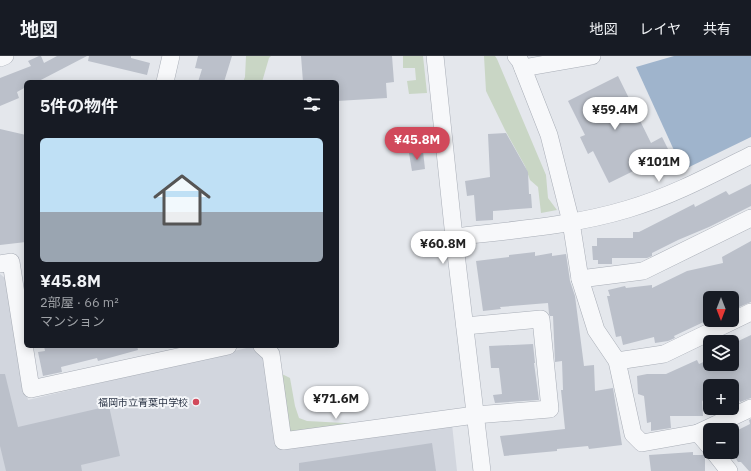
<!DOCTYPE html>
<html lang="ja">
<head>
<meta charset="utf-8">
<style>
	body { margin:0; font-family:"IBM Plex Sans","Noto Sans JP",sans-serif; background:#242831; color:#f1f3f6; height:100vh; display:flex; flex-direction:column; font-size:15px; white-space:nowrap }
	* { box-sizing:border-box; margin:0 }
	p { font-size:13px; color:#9ea1a6 }
	.icon { flex:none; width:22px; height:22px; fill:none; stroke:currentColor; stroke-width:2; stroke-linecap:round; stroke-linejoin:round }
	.map { position:relative; flex:1; overflow:hidden }
	.sheet { position:absolute; left:24px; top:24px; width:315px; height:268px; display:flex; flex-direction:column; background:#171b24; border-radius:6px; box-shadow:0 2px 10px #0003 }
	.sheet>* { flex:none }
	.needle { width:26px; rotate:180deg }
	.tools { position:absolute; left:703px; top:235px; display:grid; gap:8px }
	.tools a { display:grid; place-items:center; width:36px; height:36px; border-radius:6px; background:#171b24; box-shadow:0 2px 10px #0003; font-size:20px }
	.price { position:absolute; translate:-50% -34px; padding:0 9px; border-radius:14px; background:#fff; color:#222; font-size:13px; line-height:26px; filter:drop-shadow(0 1px 2px #0008) }
	.price::after { content:''; position:absolute; left:50%; top:24px; width:12px; height:9px; margin-left:-6px; background:inherit; clip-path:polygon(0 0,100% 0,50% 100%) }
	.price.selected { background:#d1495b; color:#fff }
	ul { padding:0; list-style:none }
	li { display:grid; align-content:center; gap:8px; height:212px; padding:0 16px }
	li span { display:grid; place-items:center; height:124px; border-radius:6px; color:#555 }
	li>.icon { margin-inline-start:auto }
	span .icon { width:72px; height:72px; fill:#fffc; stroke-width:1 }
	li b { font-size:17px }
	h2 { display:flex; justify-content:space-between; align-items:center; height:48px; padding:0 16px; font-size:17px }
	header { display:flex; align-items:center; gap:24px; box-sizing:border-box; height:56px; padding:0 20px; background:#171b24; border-bottom:1px solid #363941 }
	header strong { font-size:19px }
	nav { display:flex; gap:22px; margin-inline-start:auto; font-size:14px }
	.map>svg:first-child { display:block }
</style>
</head>
<body>
<header>
<strong>地図</strong>
<nav><a>地図</a><a>レイヤ</a><a>共有</a></nav>
</header>
<div class="map">
<svg width="751" height="415" viewBox="0 0 751 415">
	<rect width="100%" height="100%" fill="#e4e7ec"/>
	<polygon fill="#d2d6de" points="0,218 5,222 28,344 255,290 264,300 279,392 452,368 457,415 0,415"/>
	<g fill="#c9d6c5">
		<polygon points="246,0 271,0 269,2 262,26 243,26 245,21"/>
		<polygon points="403,0 423,0 427,37 409,38 407,25 416,24 415,12 403,12"/>
		<polygon points="484,0 495,0 497,3 546,119 548,142 557,154 541,157 538,131 530,124 525,110 505,74 486,35"/>
		<polygon points="275,290 280,317 290,322 295,350 299,362 307,365 363,368 285,380"/>
	</g>
	<polygon fill="#9fb4cc" points="674,0 751,0 751,81 683,114 636,11"/>
	<g fill="#bbc0ca">
		<polygon points="39,0 41,0 44,7 57,0 87,0 37,26 26,26 26,31 17,36 19,42 0,50 0,22 31,10 28,5"/>
		<polygon points="89,0 131,0 131,2 150,7 147,19 88,5"/>
		<polygon points="198,0 232,0 224,26 198,26 202,13 195,12"/>
		<polygon points="301,0 392,0 394,26 386,27 387,42 337,45 337,26 303,26"/>
		<polygon points="618,20 651,87 662,81 670,97 609,127 593,95 588,98 580,81 585,79 568,45"/>
		<polygon points="0,73 26,79 26,186 0,189"/>
		<polygon points="506,77 528,116 529,138 531,138 532,152 493,155 493,164 476,165 474,139 467,140 465,125 490,121 488,78"/>
		<polygon points="423,95 425,113 412,115 409,97"/>
		<polygon points="751,128 751,150 709,171 678,184 652,197 652,200 647,202 612,202 612,208 598,208 598,204 593,204 592,190 597,190 597,182 633,182 633,176 639,176 694,148 695,151 726,135 729,139"/>
		<polygon points="751,185 751,246 732,254 732,242 710,242 710,263 674,280 675,282 668,285 655,287 654,281 623,289 621,280 616,281 607,240 610,240 608,234 625,230 626,232 652,229 652,232 687,215 723,207 722,201"/>
		<polygon points="535,196 535,200 552,197 552,200 566,198 570,225 575,240 584,310 594,309 595,335 613,332 622,389 589,393 588,390 557,393 557,395 504,400 500,380 565,373 561,334 563,334 562,305 555,306 553,260 550,260 549,258 548,247 500,251 501,253 483,255 476,205 509,201 509,199"/>
		<polygon points="751,279 751,342 740,346 739,344 732,348 732,330 710,330 710,352 725,352 711,359 702,344 703,360 670,360 671,372 651,375 651,366 647,367 644,340 638,338 637,320 647,318 666,318 697,304 699,308 710,303 710,308 732,308 732,288"/>
		<polygon points="533,288 535,307 534,307 539,344 495,347 493,339 502,338 499,312 491,312 489,290"/>
		<polygon points="44,290 137,290 138,294 98,305 97,302 61,311 62,316 43,320 38,296 45,295"/>
		<polygon points="0,318 5,318 18,371 109,350 120,400 81,409 82,415 6,415 0,390"/>
		<polygon points="751,363 751,415 749,415 741,406 738,406 732,396 732,377 750,368 749,364"/>
		<polygon points="432,387 436,415 299,415 299,407"/>
		<polygon points="693,396 693,399 705,399 705,415 651,415 649,399"/>
	</g>
	<g fill="none" stroke-linecap="round" stroke-linejoin="round">
		<defs>
			<g id="minor">
				<polyline points="435,0 454,181 482,415"/>
				<polyline points="516,0 520,5 549,79 571,166 580,223 596,274 617,305 633,378 642,387 698,377 710,391"/>
				<polyline points="0,2 5,0"/>
				<polyline points="523,12 592,0"/>
				<polyline points="165,26 171,0"/>
				<path d="M 454,181 C 513,174 572,170 628,153 C 672,140 711,119 751,99"/>
				<polyline points="0,208 11,206 31,333 228,290"/>
				<polyline points="580,223 643,215 751,162"/>
				<polyline points="262,290 271,298 283,385 475,359 550,353 541,263 465,270"/>
				<polyline points="617,305 664,298 751,256"/>
				<polyline points="698,377 751,352"/>
				<polyline points="714,396 729,415"/>
			</g>
		</defs>
		<use href="#minor" stroke="#a9aeb7" stroke-width="18"/>
		<use href="#minor" stroke="#f7f8fa" stroke-width="17"/>
	</g>
	<circle fill="#d1495b" stroke="#f4f6f9" stroke-width="1.5" cx="196" cy="346" r="4"/>
	<g text-anchor="middle" dominant-baseline="central" stroke-width="4" stroke-linejoin="round" paint-order="stroke">
		<g font-size="10" fill="#2b3445" stroke="#f4f6f9" text-anchor="end">
			<text x="188" y="346">福岡市立青葉中学校</text>
		</g>
	</g>
</svg>
<div class="tools">
<a><svg class="needle" viewBox="-14 -14 28 28"><path d="M0-13l5 13h-10z" fill="#e53935"/><path d="M0 13l5-13h-10z" fill="#9ea1a6"/></svg></a>
<a><svg class="icon" aria-label="layers" viewBox="0 0 24 24"><path d="M12 4l9 5-9 5-9-5zM3 14l9 5 9-5"/></svg></a>
<a>+</a>
<a>−</a>
</div>
<b class="price" style="left:615px;top:75px">¥59.4M</b>
<b class="price selected" style="left:417px;top:105px">¥45.8M</b>
<b class="price" style="left:659px;top:127px">¥101M</b>
<b class="price" style="left:443px;top:209px">¥60.8M</b>
<b class="price" style="left:336px;top:364px">¥71.6M</b>
<section class="sheet">
<h2>5件の物件<svg class="icon" aria-label="filters" viewBox="0 0 24 24"><path d="M4 7h16M4 17h16"/><circle cx="9" cy="7" r="2"/><circle cx="15" cy="17" r="2"/></svg></h2>
<ul>
<li><span style="background:linear-gradient(#bfe0f5 60%,#9aa5b1 0)"><svg class="icon" aria-label="home" viewBox="0 0 24 24"><path d="M3 11l9-7 9 7M6 9v11h12V9"/></svg></span><div><b>¥45.8M</b><p>2部屋 · 66 m²</p><p>マンション</p></div></li>
</ul>
</section>
</div>
</body>
</html>
